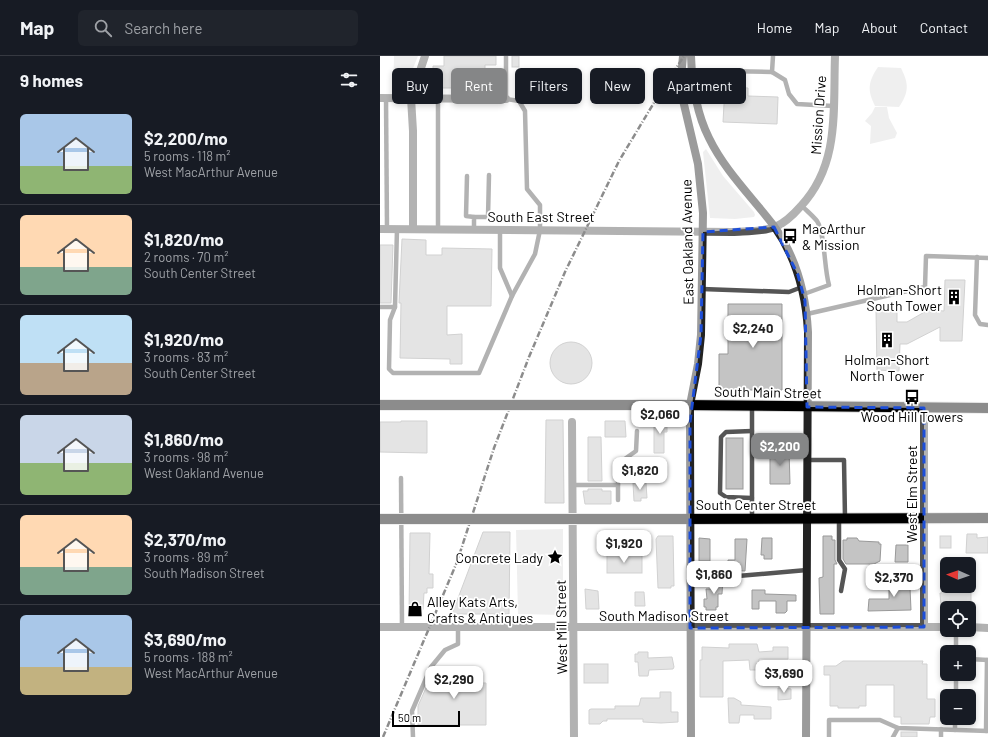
<!DOCTYPE html>
<html lang="en">
<head>
<meta charset="utf-8">
<style>
	body { margin:0; font-family:Barlow,sans-serif; background:#20242c; color:#f1f3f6; height:100vh; display:flex; flex-direction:column; font-size:15px; white-space:nowrap }
	* { box-sizing:border-box; margin:0 }
	p { font-size:13px; color:#9ea1a6 }
	.icon { flex:none; width:22px; height:22px; fill:none; stroke:currentColor; stroke-width:2; stroke-linecap:round; stroke-linejoin:round }
	.map { position:relative; flex:1; overflow:hidden }
	.drawer { display:flex; flex-direction:column; background:#171b24; width:380px }
	.drawer>* { flex:none }
	.banner { position:absolute; left:12px; top:12px; width:380px; height:36px; display:flex; gap:8px }
	.needle { width:26px; rotate:272deg }
	.controls { position:absolute; left:560px; top:501px; display:grid; gap:8px }
	.controls a { display:grid; place-items:center; width:36px; height:36px; border-radius:6px; background:#171b24; box-shadow:0 2px 6px #0003; font-size:20px }
	.scale { position:absolute; left:12px; bottom:10px; width:68px; box-sizing:border-box; padding-left:4px; border:2px solid #000; border-top:0; font-size:11px; line-height:14px; white-space:nowrap; color:#000; -webkit-text-stroke:3px #fff; paint-order:stroke }
	.price { position:absolute; translate:-50% -34px; padding:0 9px; border-radius:8px; background:#fff; color:#222; font-size:13px; line-height:26px; filter:drop-shadow(0 1px 2px #0008) }
	.price::after { content:''; position:absolute; left:50%; top:24px; width:12px; height:9px; margin-left:-6px; background:inherit; clip-path:polygon(0 0,100% 0,50% 100%) }
	.price.selected { background:#858687; color:#fff }
	ul { padding:0; list-style:none }
	li { display:flex; align-items:center; gap:12px; height:100px; padding:0 20px }
	li+li { border-top:1px solid #363941 }
	li span { display:grid; place-items:center; flex:none; width:112px; height:80px; border-radius:6px; color:#555 }
	li>.icon { margin-inline-start:auto }
	span .icon { width:48px; height:48px; fill:#fffc; stroke-width:1 }
	li b { font-size:17px }
	h2 { display:flex; justify-content:space-between; align-items:center; height:48px; padding:0 20px; font-size:17px }
	.tag { padding:0 14px; border-radius:6px; background:#171b24; box-shadow:0 2px 6px #0003; font-size:14px; line-height:36px }
	.tag.selected { background:#858687; color:#fff }
	header { display:flex; align-items:center; gap:24px; box-sizing:border-box; height:56px; padding:0 20px; background:#171b24; border-bottom:1px solid #363941 }
	header strong { font-size:19px }
	nav { display:flex; gap:22px; margin-inline-start:auto; font-size:14px }
	.search { width:280px; height:36px; background:#20242c; display:flex; align-items:center; gap:10px; box-sizing:border-box; padding:0 14px; border-radius:6px; color:#9ea1a6; font-size:15px }
	main { display:flex; flex:1; min-height:0 }
	.map>svg:first-child { display:block }
</style>
</head>
<body>
<header>
<strong>Map</strong>
<div class="search"><svg class="icon" aria-label="search" viewBox="0 0 24 24"><circle cx="10" cy="10" r="6"/><path d="M15 15l6 6"/></svg>Search here</div>
<nav><a>Home</a><a>Map</a><a>About</a><a>Contact</a></nav>
</header>
<main>
<section class="drawer">
<h2>9 homes<svg class="icon" aria-label="filters" viewBox="0 0 24 24"><path d="M4 7h16M4 17h16"/><circle cx="9" cy="7" r="2"/><circle cx="15" cy="17" r="2"/></svg></h2>
<ul>
<li><span style="background:linear-gradient(#a9c7e8 65%,#8fb573 0)"><svg class="icon" aria-label="home" viewBox="0 0 24 24"><path d="M3 11l9-7 9 7M6 9v11h12V9"/></svg></span><div><b>$2,200/mo</b><p>5 rooms · 118 m²</p><p>West MacArthur Avenue</p></div></li>
<li><span style="background:linear-gradient(#ffd9b3 65%,#7fa58c 0)"><svg class="icon" aria-label="home" viewBox="0 0 24 24"><path d="M3 11l9-7 9 7M6 9v11h12V9"/></svg></span><div><b>$1,820/mo</b><p>2 rooms · 70 m²</p><p>South Center Street</p></div></li>
<li><span style="background:linear-gradient(#bfe0f5 60%,#b9a48a 0)"><svg class="icon" aria-label="home" viewBox="0 0 24 24"><path d="M3 11l9-7 9 7M6 9v11h12V9"/></svg></span><div><b>$1,920/mo</b><p>3 rooms · 83 m²</p><p>South Center Street</p></div></li>
<li><span style="background:linear-gradient(#c9d6e8 60%,#8fb573 0)"><svg class="icon" aria-label="home" viewBox="0 0 24 24"><path d="M3 11l9-7 9 7M6 9v11h12V9"/></svg></span><div><b>$1,860/mo</b><p>3 rooms · 98 m²</p><p>West Oakland Avenue</p></div></li>
<li><span style="background:linear-gradient(#ffd9b3 65%,#7fa58c 0)"><svg class="icon" aria-label="home" viewBox="0 0 24 24"><path d="M3 11l9-7 9 7M6 9v11h12V9"/></svg></span><div><b>$2,370/mo</b><p>3 rooms · 89 m²</p><p>South Madison Street</p></div></li>
<li><span style="background:linear-gradient(#a9c7e8 65%,#c2b280 0)"><svg class="icon" aria-label="home" viewBox="0 0 24 24"><path d="M3 11l9-7 9 7M6 9v11h12V9"/></svg></span><div><b>$3,690/mo</b><p>5 rooms · 188 m²</p><p>West MacArthur Avenue</p></div></li>
</ul>
</section>
<div class="map">
<svg width="608" height="681" viewBox="0 0 608 681">
	<rect width="100%" height="100%" fill="#fff"/>
	<g fill="#dcdcdc">
		<polygon points="14,0 38,0 23,37 13,39"/>
		<path d="M 498,11 L 521,12 C 529,28 529,36 519,51 L 495,50 C 487,34 488,26 498,11 Z"/>
		<polygon points="495,51 507,51 509,62 517,77 515,82 490,88 491,70 485,65 492,57"/>
		<polygon points="326,93 343,120 374,156 375,159 374,161 355,163 330,162 323,96"/>
		<polygon points="183,473 183,559 138,558 136,474"/>
	</g>
	<g fill="#c4c4c4" stroke="#999">
		<polygon points="64,0 116,0 116,9 105,9 105,32 53,32 53,10 64,10"/>
		<rect x="132" y="0" width="7" height="11"/>
		<polygon points="345,31 368,32 368,40 398,41 397,68 343,66"/>
		<polygon points="22,183 46,184 46,199 62,199 62,192 112,193 111,250 67,250 67,279 82,278 82,308 70,308 70,303 20,302 21,247 19,247"/>
		<polygon points="0,189 13,189 11,247 0,247"/>
		<polygon points="565,224 585,224 582,285 560,285 560,271 527,288 520,288 519,315 497,314 496,253 517,253 517,266 527,266 548,254 564,255"/>
		<polygon points="348,248 402,248 402,334 339,334 339,298 348,298"/>
		<circle cx="191" cy="307" r="21"/>
		<polygon points="166,364 183,364 184,447 165,447"/>
		<polygon points="274,364 287,364 287,376 284,376 284,397 274,397"/>
		<polygon points="21,365 47,365 47,397 0,396 0,366 21,366"/>
		<polygon points="225,365 245,365 246,381 225,381"/>
		<polygon points="208,381 221,381 222,425 208,425"/>
		<rect x="346" y="382" width="17" height="51"/>
		<polygon points="390,393 409,393 410,428 390,428"/>
		<polygon points="253,427 266,427 267,442 261,442 261,445 254,445"/>
		<polygon points="208,433 222,433 222,435 231,435 231,448 205,448 203,435 208,435"/>
		<polygon points="103,476 130,476 129,558 72,558"/>
		<polygon points="30,477 50,477 49,518 53,518 53,532 47,532 47,537 44,537 43,553 41,559 29,559"/>
		<polygon points="587,478 597,478 597,482 608,481 608,497 586,497"/>
		<polygon points="278,480 293,480 294,530 291,530 291,532 278,532 276,483"/>
		<polygon points="443,480 452,480 452,484 455,484 455,504 457,508 454,508 454,558 440,558 439,522 443,521"/>
		<rect x="560" y="480" width="11" height="12"/>
		<polygon points="319,482 330,483 330,505 319,505"/>
		<polygon points="382,482 392,482 392,503 384,503 384,499 381,499"/>
		<polygon points="467,482 477,482 479,485 499,486 499,488 501,488 500,505 494,508 466,508 463,503 463,484 467,484"/>
		<polygon points="355,483 367,483 365,515 348,514 348,504 355,504"/>
		<polygon points="516,489 528,489 528,506 515,506"/>
		<rect x="227" y="499" width="35" height="18"/>
		<polygon points="335,521 343,522 342,538 338,538 338,551 336,551 336,554 326,554 326,551 324,551 324,543 327,543 326,533 335,533"/>
		<polygon points="526,522 528,523 528,532 530,532 531,554 488,555 489,543 509,543 509,523"/>
		<polygon points="569,530 591,530 591,551 561,551 560,537 562,537 562,532 569,532"/>
		<polygon points="205,533 218,535 219,553 206,553"/>
		<polygon points="372,534 385,534 385,538 416,539 416,545 407,545 407,555 405,557 396,557 396,545 379,545 379,553 372,553"/>
		<polygon points="255,536 264,536 265,550 255,550"/>
		<polygon points="349,588 377,588 379,596 393,595 393,591 408,591 408,603 379,603 378,614 370,614 369,604 343,605 343,641 320,641 320,604 322,604 322,591 349,592"/>
		<polygon points="258,596 268,596 268,602 292,601 294,611 293,613 269,614 268,620 259,620 258,606 255,606 255,598 258,598"/>
		<polygon points="463,605 543,605 542,608 547,608 547,643 555,643 555,661 550,661 549,668 521,668 521,661 514,661 514,629 486,629 486,650 479,650 479,652 458,652 458,650 450,650 450,619 444,619 444,610 456,610"/>
		<rect x="204" y="608" width="24" height="19"/>
		<polygon points="53,616 99,616 99,627 106,627 106,669 38,669 38,650"/>
		<polygon points="398,632 411,633 411,643 398,644"/>
		<polygon points="280,636 291,636 291,656 298,656 298,666 281,667 263,666 263,663 227,663 227,665 223,665 220,668 209,668 209,654 211,653 235,653 235,650 259,650 261,642 280,642"/>
		<polygon points="348,642 354,642 361,646 361,649 391,651 391,663 374,663 374,659 360,659 359,667 349,667"/>
		<rect x="521" y="676" width="16" height="5"/>
	</g>
	<g fill="none" stroke-linecap="round" stroke-linejoin="round">
		<defs>
			<g id="primary">
				<polyline points="300,349 608,352"/>
				<polyline points="294,463 608,462"/>
			</g>
		</defs>
		<use href="#primary" stroke="#dbdbdb" stroke-width="12"/>
		<g stroke="#555" stroke-width="4.5">
			<polyline points="393,0 392,16 405,24 409,38 417,48 453,50"/>
			<polyline points="314,37 323,37 344,15 392,16"/>
			<polyline points="6,42 7,173"/>
			<polyline points="58,43 58,173"/>
			<polyline points="87,120 86,160 94,161 94,173"/>
			<path d="M 422,150 C 427,155 433,160 437,165 C 445,177 444,212 449,229 L 424,238"/>
			<polyline points="94,161 108,161 109,119"/>
			<polyline points="17,173 15,251 10,264 9,313 13,317 99,317 132,240 155,198 160,174 160,149 147,133 145,55 139,45 126,43 126,0"/>
			<polyline points="120,173 120,212 132,240"/>
			<polyline points="597,201 595,259 600,268 608,269"/>
			<polyline points="322,233 409,236 422,231"/>
			<polyline points="0,251 15,251"/>
			<polyline points="427,258 545,231 546,200 608,202"/>
			<polyline points="372,350 372,462"/>
			<polyline points="372,375 346,376 341,381 340,437 346,441 372,442"/>
			<polyline points="427,404 464,404 465,462"/>
			<polyline points="21,422 22,571"/>
			<polyline points="192,429 238,429 239,407 256,395 257,375"/>
			<polyline points="238,444 238,429"/>
			<polyline points="459,462 459,504 465,513 461,535"/>
			<polyline points="310,517 346,517 358,520 427,514"/>
			<polyline points="576,574 576,596"/>
			<polyline points="589,603 608,604"/>
			<polyline points="576,640 576,623"/>
			<polyline points="575,674 575,662"/>
			<polyline points="606,675 607,604"/>
			<polyline points="33,681 32,655 51,611 65,594 78,588 78,572"/>
			<polyline points="449,681 449,664 500,664 518,672 608,675"/>
			<polyline points="513,681 518,672"/>
			<polyline points="561,681 561,673"/>
		</g>
		<g stroke="#555" stroke-width="8">
			<polyline points="0,42 126,43"/>
			<path d="M 0,173 L 352,176 C 365,175 382,176 395,171 C 405,167 414,158 421,150 C 460,108 453,54 455,0"/>
			<polyline points="33,173 33,75 31,42 45,0"/>
			<polyline points="192,366 194,681"/>
			<polyline points="0,571 567,571"/>
			<polyline points="544,571 544,352"/>
			<polyline points="589,571 608,572"/>
		</g>
		<g stroke="#222" stroke-width="8">
			<polyline points="303,0 301,21 302,40 318,108 323,157 321,279 318,308 310,349 310,366 311,681"/>
			<path d="M 311,0 C 312,29 316,56 329,82 C 345,115 372,141 394,170 C 416,201 426,238 428,276 L 426,681"/>
		</g>
		<use href="#primary" stroke="#000" stroke-width="10"/>
		<polyline stroke="#000" stroke-width="2.5" stroke-dasharray="6 2 1 2" stroke-linecap="butt" points="3,681 77,506 114,392 149,301 185,216 239,105 278,40 304,0"/>
		<defs>
			<g id="primary-bridge">
				<polyline points="0,349 300,349"/>
				<polyline points="0,463 294,463"/>
			</g>
		</defs>
		<use href="#primary-bridge" stroke="#dbdbdb" stroke-width="12" stroke-linecap="butt"/>
		<use href="#primary-bridge" stroke="#000" stroke-width="10"/>
	</g>
	<path d="M0 0H608V681H0ZM 394,171 L 418,219 L 425,245 L 427,351 L 544,352 L 544,571 L 310,572 L 310,366 L 321,279 L 323,176 Z" fill="#fff" fill-opacity=".55" fill-rule="evenodd"/>
	<path fill="none" stroke="#1d4ed8" stroke-width="3" stroke-dasharray="8 5" stroke-linejoin="round" d="M 394,171 L 418,219 L 425,245 L 427,351 L 544,352 L 544,571 L 310,572 L 310,366 L 321,279 L 323,176 Z"/>
	<defs>
		<symbol id="bus-bare" viewBox="-9 -9 18 18"><path d="M-5-6H5V4H4V6H2V4H-2V6H-4V4H-5ZM-3.5-4V0h7V-4ZM-3.5 1.2v1.5H-2V1.2ZM2 1.2v1.5H3.5V1.2Z" fill="#000" stroke="#fff" stroke-width="2.5" paint-order="stroke"/></symbol>
		<symbol id="building-bare" viewBox="-9 -9 18 18"><path d="M-4-6H4V6H1V3H-1V6H-4ZM-2.5-4.3h1.7v1.8h-1.7ZM.8-4.3h1.7v1.8H.8ZM-2.5-1h1.7V.8h-1.7ZM.8-1h1.7V.8H.8Z" fill="#000" stroke="#fff" stroke-width="2.5" paint-order="stroke"/></symbol>
		<symbol id="sight-bare" viewBox="-9 -9 18 18"><path d="M0-6L1.8-2.2L6-1.7L2.9 1.2L3.7 5.4L0 3.3L-3.7 5.4L-2.9 1.2L-6-1.7L-1.8-2.2Z" fill="#000" stroke="#fff" stroke-width="2.5" paint-order="stroke"/></symbol>
		<symbol id="shop-bare" viewBox="-9 -9 18 18"><path d="M-5-2.5h2.3a2.7 3.5 0 0 1 5.4 0H5L5.5 6h-11ZM-1.5-2.5h3a1.5 2.3 0 0 0-3 0Z" fill="#000" stroke="#fff" stroke-width="2.5" paint-order="stroke"/></symbol>
	</defs>
	<g fill-rule="evenodd">
		<use href="#bus-bare" x="399" y="169" width="22" height="22"/>
		<use href="#building-bare" x="563" y="230" width="22" height="22"/>
		<use href="#building-bare" x="496" y="273" width="22" height="22"/>
		<use href="#bus-bare" x="521" y="330" width="22" height="22"/>
		<use href="#sight-bare" x="164" y="490" width="22" height="22"/>
		<use href="#shop-bare" x="24" y="542" width="22" height="22"/>
	</g>
	<g text-anchor="middle" dominant-baseline="central" stroke-width="3.5" stroke-linejoin="round" paint-order="stroke">
		<g font-size="14" fill="#000" stroke="#fff">
			<text transform="translate(438 59) rotate(-86)">Mission Drive</text>
			<text x="161" y="160">South East Street</text>
			<text transform="translate(307 186) rotate(-91)">East Oakland Avenue</text>
			<text transform="translate(388 336) rotate(1)">South Main Street</text>
			<text transform="translate(531 438) rotate(-90)">West Elm Street</text>
			<text x="376" y="448">South Center Street</text>
			<text x="284" y="559">South Madison Street</text>
			<text transform="translate(181 571) rotate(-91)">West Mill Street</text>
		</g>
		<g font-size="14" fill="#000" stroke="#fff" text-anchor="start">
			<text x="422" y="172">MacArthur<tspan x="422" dy="16">&amp; Mission</tspan></text>
			<text x="562" y="233" text-anchor="end">Holman-Short<tspan x="562" dy="16">South Tower</tspan></text>
			<text x="507" y="303" text-anchor="middle">Holman-Short<tspan x="507" dy="16">North Tower</tspan></text>
			<text x="532" y="360" text-anchor="middle">Wood Hill Towers</text>
			<text x="163" y="501" text-anchor="end">Concrete Lady</text>
			<text x="47" y="545">Alley Kats Arts,<tspan x="47" dy="16">Crafts &amp; Antiques</tspan></text>
		</g>
	</g>
</svg>
<div class="controls">
<a><svg class="needle" viewBox="-14 -14 28 28"><path d="M0-13l5 13h-10z" fill="#e53935"/><path d="M0 13l5-13h-10z" fill="#9ea1a6"/></svg></a>
<a><svg class="icon" aria-label="locate" viewBox="0 0 24 24"><circle cx="12" cy="12" r="6"/><path d="M12 2v4M12 18v4M2 12h4M18 12h4"/></svg></a>
<a>+</a>
<a>−</a>
</div>
<div class="scale">50 m</div>
<b class="price" style="left:373px;top:293px">$2,240</b>
<b class="price" style="left:280px;top:379px">$2,060</b>
<b class="price selected" style="left:400px;top:411px">$2,200</b>
<b class="price" style="left:260px;top:435px">$1,820</b>
<b class="price" style="left:244px;top:508px">$1,920</b>
<b class="price" style="left:334px;top:539px">$1,860</b>
<b class="price" style="left:514px;top:542px">$2,370</b>
<b class="price" style="left:404px;top:638px">$3,690</b>
<b class="price" style="left:74px;top:644px">$2,290</b>
<div class="banner">
<a class="tag">Buy</a>
<a class="tag selected">Rent</a>
<a class="tag">Filters</a>
<a class="tag">New</a>
<a class="tag">Apartment</a>
</div>
</div>
</main>
</body>
</html>
